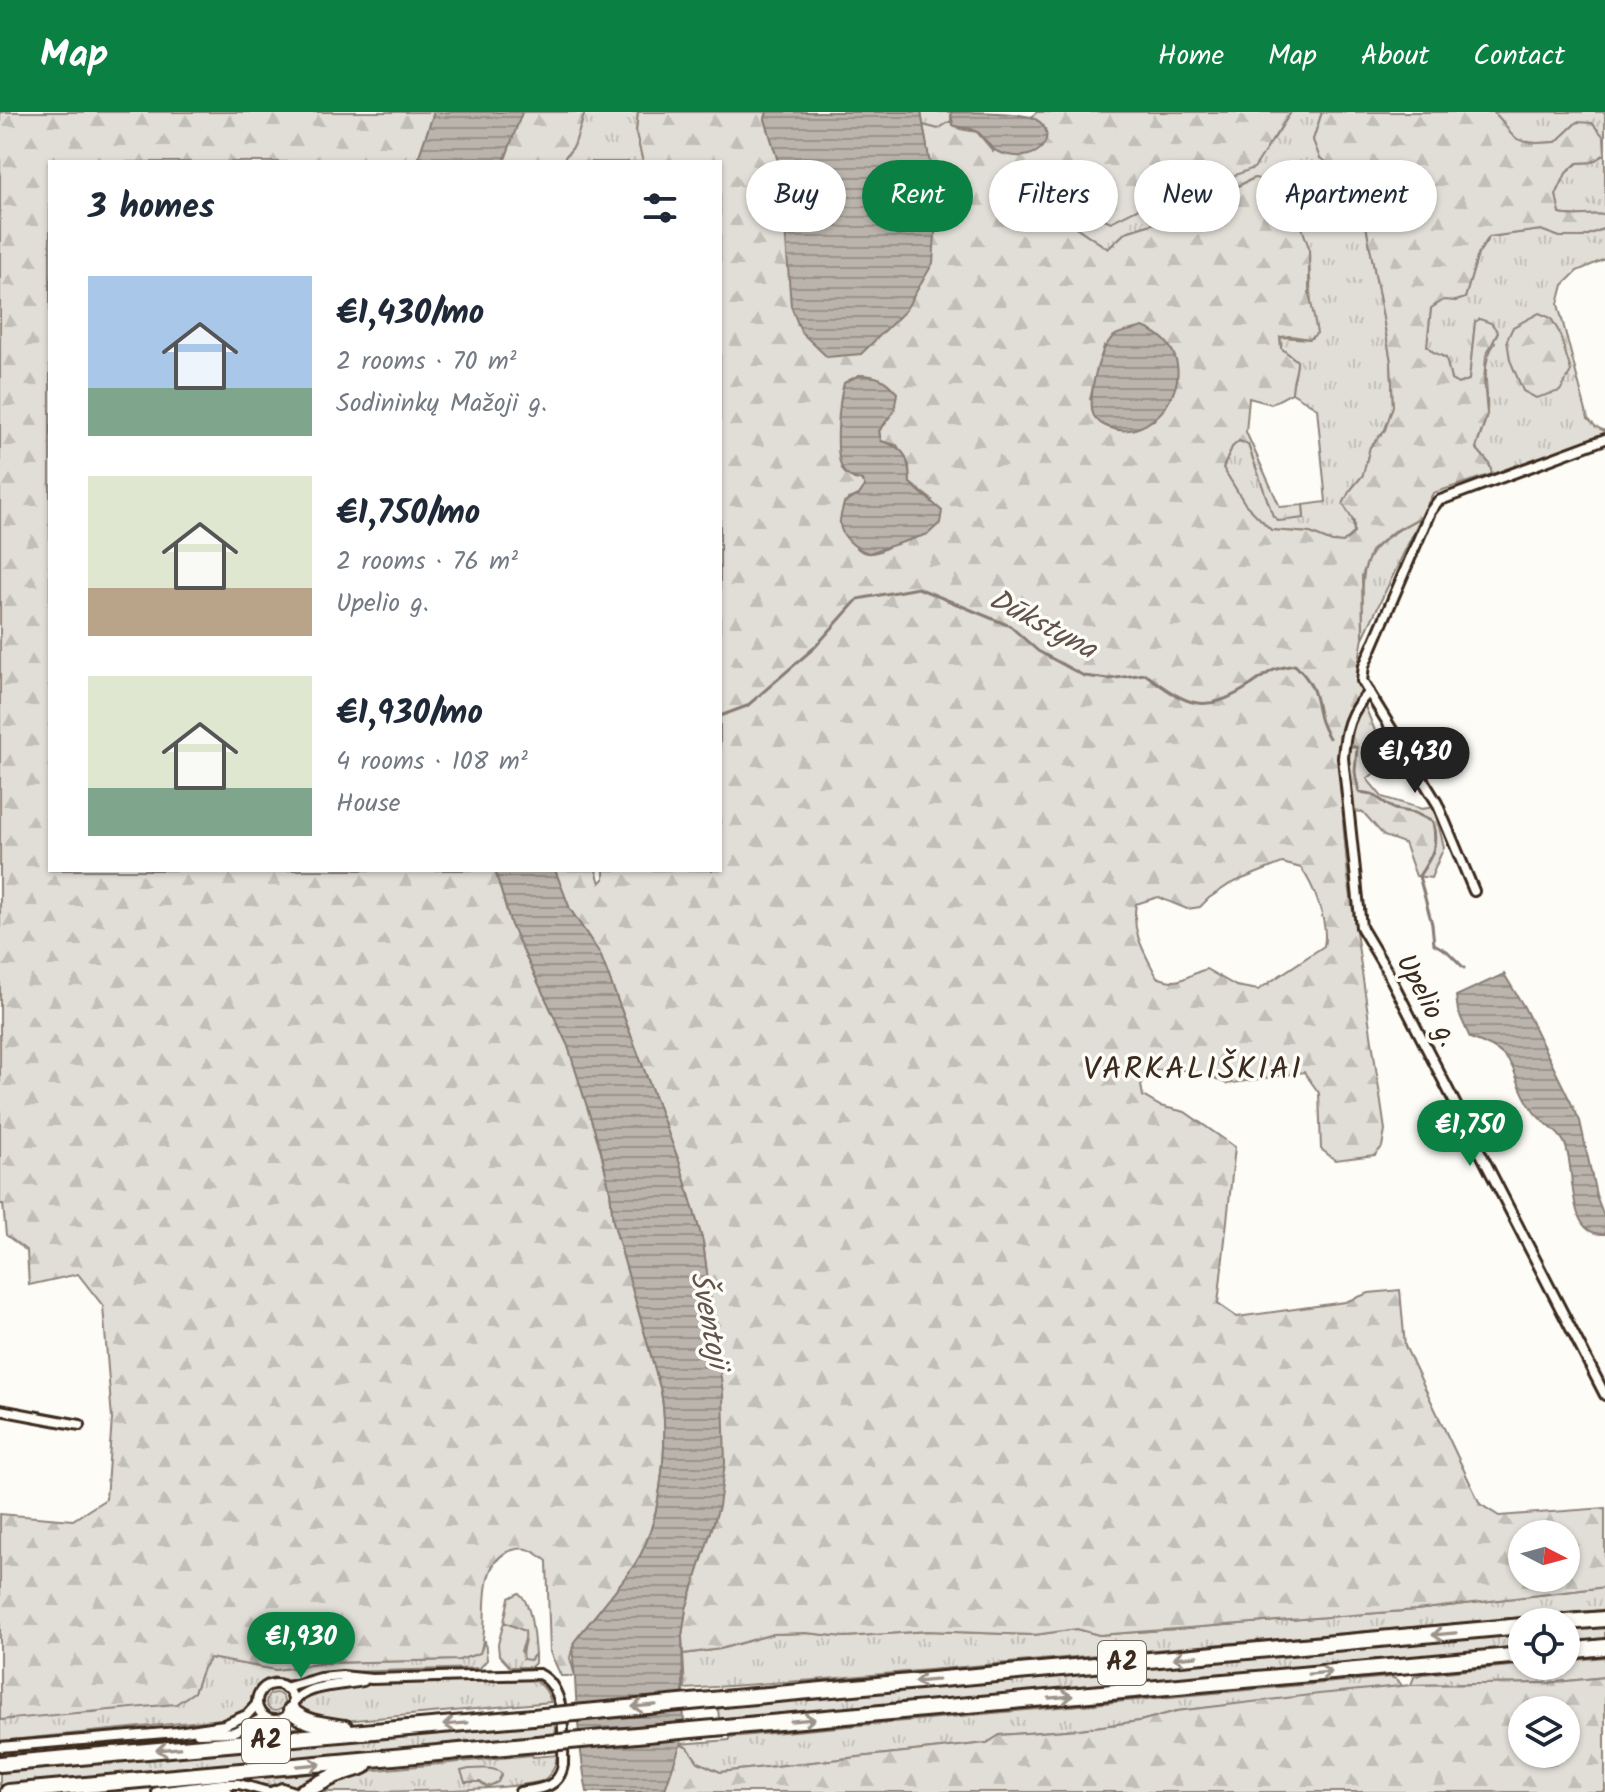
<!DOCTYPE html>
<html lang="en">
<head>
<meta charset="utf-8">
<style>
	body { margin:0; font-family:Kalam,sans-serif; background:#f2f2f3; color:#1f2937; height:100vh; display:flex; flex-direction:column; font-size:30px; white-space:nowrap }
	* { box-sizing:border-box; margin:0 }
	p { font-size:26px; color:#747a83 }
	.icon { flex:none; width:44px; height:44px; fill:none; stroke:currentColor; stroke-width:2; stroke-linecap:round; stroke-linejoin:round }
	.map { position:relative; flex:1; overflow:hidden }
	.sheet { position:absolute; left:48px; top:48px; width:674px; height:712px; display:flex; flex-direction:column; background:#fff; border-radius:0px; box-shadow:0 2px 6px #0004 }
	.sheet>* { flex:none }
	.banner { position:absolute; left:746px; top:48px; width:738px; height:72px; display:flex; gap:16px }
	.needle { width:52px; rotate:96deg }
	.fabs { position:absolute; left:1508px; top:1408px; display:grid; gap:16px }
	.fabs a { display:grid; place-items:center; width:72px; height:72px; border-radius:50%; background:#fff; box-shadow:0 2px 6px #0004; font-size:40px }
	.price { position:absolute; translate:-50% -68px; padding:0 18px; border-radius:28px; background:#0b8043; color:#fff; font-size:26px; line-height:52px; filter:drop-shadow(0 2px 4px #0008) }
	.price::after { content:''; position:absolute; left:50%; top:48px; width:24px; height:18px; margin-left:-12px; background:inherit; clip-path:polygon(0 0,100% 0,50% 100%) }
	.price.on { background:#222; color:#fff }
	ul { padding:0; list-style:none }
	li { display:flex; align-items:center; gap:24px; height:200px; padding:0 40px }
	li span { display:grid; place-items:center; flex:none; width:224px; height:160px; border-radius:0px; color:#555 }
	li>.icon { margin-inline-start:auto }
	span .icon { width:96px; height:96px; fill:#fffc; stroke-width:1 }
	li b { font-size:34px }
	h2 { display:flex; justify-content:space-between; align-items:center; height:96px; padding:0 40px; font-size:34px }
	.pill { padding:0 28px; border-radius:36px; background:#fff; box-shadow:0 2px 6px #0004; font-size:28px; line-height:72px }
	.pill.on { background:#0b8043; color:#fff }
	header { display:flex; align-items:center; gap:48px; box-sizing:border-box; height:112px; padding:0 40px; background:#0b8043; color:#fff }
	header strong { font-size:38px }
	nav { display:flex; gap:44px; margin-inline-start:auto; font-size:28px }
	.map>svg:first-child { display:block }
</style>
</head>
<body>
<header>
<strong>Map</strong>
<nav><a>Home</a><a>Map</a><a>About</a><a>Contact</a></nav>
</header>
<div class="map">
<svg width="1605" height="1680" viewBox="0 0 1605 1680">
	<defs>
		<pattern id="grass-tufts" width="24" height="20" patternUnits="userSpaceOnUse" patternTransform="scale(2)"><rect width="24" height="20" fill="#e1ded7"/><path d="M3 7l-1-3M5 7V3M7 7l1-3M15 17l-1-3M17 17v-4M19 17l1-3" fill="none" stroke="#c2bfb8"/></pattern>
		<pattern id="forest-firs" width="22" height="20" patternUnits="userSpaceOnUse" patternTransform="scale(2)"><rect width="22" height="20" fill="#e1ded7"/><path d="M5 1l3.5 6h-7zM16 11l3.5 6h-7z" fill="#c2bfb8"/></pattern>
		<pattern id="water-rules" width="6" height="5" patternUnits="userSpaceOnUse" patternTransform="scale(2)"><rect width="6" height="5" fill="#bbb4ad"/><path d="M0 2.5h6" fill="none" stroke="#99938c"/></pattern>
	</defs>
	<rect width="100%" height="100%" fill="#fdfcf7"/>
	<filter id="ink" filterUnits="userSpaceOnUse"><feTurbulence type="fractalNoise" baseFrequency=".0125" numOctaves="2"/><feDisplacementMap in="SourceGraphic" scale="16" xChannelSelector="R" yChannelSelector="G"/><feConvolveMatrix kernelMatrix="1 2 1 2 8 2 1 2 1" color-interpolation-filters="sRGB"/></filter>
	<g filter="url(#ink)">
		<g fill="url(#grass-tufts)" stroke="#8e847a" stroke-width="2">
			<polygon points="585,0 638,0 636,21 643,50 561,50 574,34"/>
			<polygon points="921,0 951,0 951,9 938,17 923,13"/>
			<path d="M 1291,0 L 1322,0 L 1313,28 L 1320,46 L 1343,60 L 1364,102 L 1391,249 L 1393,295 L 1385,318 L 1370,335 L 1363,363 L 1349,380 L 1354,421 L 1343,431 L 1332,430 L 1310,421 L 1271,418 L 1245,392 L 1223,356 L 1232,335 L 1239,329 L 1248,333 L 1273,404 L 1304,406 L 1303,393 L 1326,390 L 1317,296 L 1292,281 C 1292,268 1297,261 1297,249 L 1281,236 L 1280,225 L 1309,227 L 1311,200 L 1309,136 L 1254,66 L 1168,107 L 1126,120 L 1108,137 L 1058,103 L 1036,96 L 1026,84 L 1033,73 L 1043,71 L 1088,100 L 1169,80 L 1195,68 L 1225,67 L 1273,28 Z"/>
			<path d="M 1493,0 L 1605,0 L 1605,38 L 1604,25 L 1577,10 L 1556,30 C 1542,31 1520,34 1510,21 C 1504,12 1502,7 1493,0 Z"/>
			<path d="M 1605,42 L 1605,103 C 1589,101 1576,106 1560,102 L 1556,83 L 1566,61 L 1578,51 L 1592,50 Z"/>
			<path d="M 1605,116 L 1605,147 L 1577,159 L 1563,173 L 1558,192 L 1588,307 L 1596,315 L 1605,319 L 1605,322 L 1492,362 L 1489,351 L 1476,336 C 1480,325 1486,311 1487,299 C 1489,274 1479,254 1495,231 L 1475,210 L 1469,268 L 1458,272 L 1451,268 L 1446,246 L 1433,240 L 1427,234 L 1431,196 L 1444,187 L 1456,189 L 1465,186 L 1478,142 L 1489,125 L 1541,118 L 1560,125 L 1583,125 Z"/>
			<path d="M 1421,405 L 1363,526 C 1364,455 1351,442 1421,405 Z"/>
			<polygon points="1605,1475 1605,1498 815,1568 685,1577 683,1542 720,1537 773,1522 806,1521 845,1525 927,1519 1034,1523 1077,1517 1099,1523 1416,1498"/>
			<polygon points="504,1510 525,1519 526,1525 521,1539 530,1548 535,1542 535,1551 531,1555 510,1555 499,1543 498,1532"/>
			<polygon points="1605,1514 1605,1528 1566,1531 1566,1517"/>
			<polygon points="1522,1521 1522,1535 719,1607 718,1596 728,1596 729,1593"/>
			<polygon points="485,1528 487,1548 480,1556 344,1560 322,1561 292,1569 273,1565 259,1574 249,1595 232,1606 0,1629 0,1608 47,1602 94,1600 194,1580 203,1556 210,1546 276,1558 323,1551 459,1548 480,1541"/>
			<polygon points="1605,1545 1605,1565 1548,1571 1411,1573 1414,1565 1423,1562 1522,1553 1566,1554 1566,1549"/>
			<path d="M 516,1565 C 535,1566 546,1572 551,1590 L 344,1609 L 331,1609 L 301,1599 L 299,1594 L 301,1588 L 307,1584 L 374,1572 Z"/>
			<polygon points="1391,1565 1398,1568 1402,1574 1177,1599 1140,1609 1080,1617 1000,1623 987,1631 720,1660 698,1650 688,1636 679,1632 729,1628 729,1625"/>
			<circle cx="275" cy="1590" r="9"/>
			<polygon points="291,1607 304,1615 248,1621 264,1612 284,1612"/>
			<polygon points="532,1612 554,1612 556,1621 538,1625 0,1673 0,1659"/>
			<path d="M 532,1643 L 533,1645 L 557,1643 C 556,1653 551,1664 542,1669 C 504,1680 362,1680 313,1680 L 332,1669 L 366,1659 Z"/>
			<path d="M 325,1661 L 299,1676 C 281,1668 266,1679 248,1668 L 249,1666 Z"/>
		</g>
		<g fill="url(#forest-firs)" stroke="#8e847a" stroke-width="2" fill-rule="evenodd">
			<path d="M 0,0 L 434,0 L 417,50 L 50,50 L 50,758 L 495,758 L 511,813 L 568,934 L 601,1039 L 610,1079 L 613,1109 L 661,1279 C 669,1326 662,1412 635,1452 C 616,1479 594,1504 574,1530 L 570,1546 L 575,1564 L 561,1564 L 550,1540 L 547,1449 C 533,1438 525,1432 507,1440 C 474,1457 491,1511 480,1541 L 459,1548 L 323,1551 L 276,1558 L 210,1546 L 203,1556 L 194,1580 L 176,1592 L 0,1608 L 0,1402 L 73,1408 L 106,1387 L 112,1307 L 103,1194 L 78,1162 L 29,1173 L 27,1139 L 6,1123 L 3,1092 L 0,1092 Z"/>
			<polygon points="522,0 585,0 574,34 561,50 504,50"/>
			<path d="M 638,0 L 767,0 L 765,7 L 786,75 L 784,103 L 937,93 L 923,13 L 938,17 L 951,9 L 960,17 L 977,20 L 993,39 L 1043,13 L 1031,5 L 1037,0 L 1291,0 L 1254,56 L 1225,67 L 1195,68 L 1111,110 L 1088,100 L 1043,71 L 1033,73 L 1027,84 L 1036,96 L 1058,103 L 1108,137 L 1126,120 L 1168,107 L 1255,66 L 1272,70 L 1292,87 L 1309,136 L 1309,180 L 1317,221 L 1310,227 L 1291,224 L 1280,225 L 1281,236 L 1297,249 C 1297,261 1292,268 1292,281 L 1271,292 L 1249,286 L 1246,320 L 1280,395 L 1303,393 L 1304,406 L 1279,409 L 1273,404 L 1248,332 L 1239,329 L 1232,335 L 1223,356 L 1245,392 L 1271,418 L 1310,421 L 1332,430 L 1343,431 L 1354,421 L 1354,410 L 1343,392 L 1349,380 L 1363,363 L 1370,335 L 1385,318 L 1393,294 L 1391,249 L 1364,102 L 1343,60 L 1320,46 L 1313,28 L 1322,0 L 1493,0 C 1502,7 1504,12 1510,21 C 1520,34 1542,31 1556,30 L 1577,10 L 1592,11 L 1604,25 L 1605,42 L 1592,50 L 1577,51 L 1566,61 L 1556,83 L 1560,102 C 1576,106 1589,101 1605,103 L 1605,116 L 1583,125 L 1560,125 L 1541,118 L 1489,125 L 1478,142 L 1465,186 L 1456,189 L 1444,188 L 1431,196 L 1427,234 L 1433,240 L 1446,246 L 1451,268 L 1458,272 L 1469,268 L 1475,210 L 1480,207 L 1491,211 L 1498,220 L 1486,244 L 1484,269 L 1487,302 L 1476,336 L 1489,351 L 1492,362 L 1433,381 L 1421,405 L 1391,421 L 1371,439 L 1362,464 L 1363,526 L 1357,559 L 1366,597 L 1388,650 L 1367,667 L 1382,685 L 1422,697 L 1434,695 L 1444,735 L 1431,766 L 1416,764 L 1404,731 L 1384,724 L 1363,700 L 1353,699 L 1343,709 L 1348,765 L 1385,1018 L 1382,1035 L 1375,1043 L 1335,1048 L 1321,1037 L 1319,981 L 1304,960 L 1227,972 L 1204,961 L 1168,956 L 1145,961 L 1141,973 L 1143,984 L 1160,994 L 1185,1000 L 1235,1035 L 1218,1192 L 1237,1205 L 1345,1190 L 1369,1181 L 1400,1178 L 1405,1234 L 1480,1392 L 1499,1404 L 1605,1396 L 1605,1475 L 1416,1498 L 1099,1523 L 1077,1517 L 1034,1523 L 927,1519 L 845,1525 L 806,1521 L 773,1522 L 720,1537 L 683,1542 L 682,1524 L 686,1497 L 719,1394 L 713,1212 L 703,1130 L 680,1052 L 600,842 L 570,797 L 555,758 L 596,758 L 600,771 L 604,767 L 604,758 L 720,758 L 720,50 L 643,50 L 636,21 ZM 1104,234 L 1154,308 L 1144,311 L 1090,287 ZM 859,263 L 886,311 L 879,319 L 881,329 L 897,333 L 909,353 L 910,371 L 932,388 C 918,404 887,452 861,439 C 856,436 851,430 847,426 L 848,387 L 859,383 L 865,374 L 861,368 L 854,367 L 841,284 L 845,271 ZM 1282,751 L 1301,756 C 1314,774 1329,812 1324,834 L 1258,878 L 1236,874 L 1206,857 C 1184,864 1181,875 1157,865 C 1144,840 1131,820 1136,792 L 1158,785 L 1187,797 L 1200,795 L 1209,786 L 1230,772 ZM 1522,1422 L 1566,1422 L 1566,1466 L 1522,1466 Z"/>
			<polygon points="1539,201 1551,206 1559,220 1571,259 1560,279 1536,286 1523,279 1510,248 1507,228 1513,215"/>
			<path d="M 519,1481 C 533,1493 533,1524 535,1542 L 530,1548 L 523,1547 C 520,1537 527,1530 525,1519 L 504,1510 L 509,1486 Z"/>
			<path d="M 1605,1565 L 1605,1680 L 664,1680 L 679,1632 L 688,1636 L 698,1650 L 720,1660 L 987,1631 L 1000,1623 L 1080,1617 L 1140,1609 L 1177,1599 L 1319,1582 L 1411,1573 L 1548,1571 ZM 1522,1598 L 1566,1598 L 1566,1642 L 1522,1642 Z"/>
			<path d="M 469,1657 C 480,1657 494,1654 502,1662 L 498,1670 L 487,1675 L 480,1670 L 465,1670 L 461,1659 Z"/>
		</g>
		<g fill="url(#water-rules)" stroke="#887d74" stroke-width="2">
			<polygon points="434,0 522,0 504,50 417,50"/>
			<polygon points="767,0 921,0 937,93 933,151 905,199 861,242 827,245 801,220 791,194 784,103 786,75 765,7"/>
			<path d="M 951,0 C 973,0 1012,0 1031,5 C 1059,16 1046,47 1016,44 C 985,41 994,31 976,19 C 969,15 961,17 953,13 Z"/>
			<path d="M 1143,215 C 1215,243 1160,337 1108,315 C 1102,313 1098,310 1094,304 C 1086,288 1099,235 1114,224 C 1121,219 1134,218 1143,215 Z"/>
			<path d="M 859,263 C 877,263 885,267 897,281 L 894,299 L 879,319 L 881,329 C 907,336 908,345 910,371 L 942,399 L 940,411 L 928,422 L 869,441 C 857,438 841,425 840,412 C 839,406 843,397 844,391 L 859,383 L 865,374 L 862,368 C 855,367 849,366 844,360 C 833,345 839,289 844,271 Z"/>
			<path d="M 495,758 L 555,758 L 570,797 L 600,842 L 680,1052 L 703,1130 L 723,1281 L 725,1351 L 719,1394 L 686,1497 L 682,1524 L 684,1622 L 664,1680 L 587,1680 C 580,1643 577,1605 575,1567 C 574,1553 571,1545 574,1530 C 594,1504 616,1479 635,1452 C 662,1412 669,1326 661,1279 L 613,1109 L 610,1079 L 601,1039 L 568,934 L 511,813 Z"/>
			<path d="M 1504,862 L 1524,895 L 1580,1009 L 1596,1083 L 1605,1107 L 1605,1122 C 1564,1125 1577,1054 1564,1030 C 1557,1017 1543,1012 1534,1000 C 1506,961 1526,945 1470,926 L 1458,899 L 1456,884 Z"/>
		</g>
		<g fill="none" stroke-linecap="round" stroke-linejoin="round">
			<g stroke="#887d74" stroke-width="3">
				<path d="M 720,604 L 747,594 L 815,535 L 858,487 L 918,476 L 1010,514 L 1038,539 L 1084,564 L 1109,567 L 1145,562 C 1187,593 1203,604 1251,573 C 1270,560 1270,557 1295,553 C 1326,583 1310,597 1329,626"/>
				<path d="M 1352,634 L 1357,636 L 1355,660 L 1359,680 L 1372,682 L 1394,697 L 1415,701 L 1433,710 C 1438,735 1433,743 1419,764 L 1432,812 L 1434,832 L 1447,839 L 1464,856"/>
			</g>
			<defs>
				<g id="minor">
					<path d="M 1369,580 C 1349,600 1345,619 1343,646 L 1361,815 L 1387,859 L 1605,1283"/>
					<polyline points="1474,779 1437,691 1362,569 1364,554 1430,400 1438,389 1605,327"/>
					<polyline points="0,1298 80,1313"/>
					<circle cx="275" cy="1590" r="18"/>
					<path d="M 285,1576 L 320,1566 L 342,1564 L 372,1567 L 539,1562 C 568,1576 563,1625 563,1653 C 559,1676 541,1677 520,1680"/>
					<path d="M 293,1590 C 309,1572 340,1574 363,1569"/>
					<polyline points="198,1621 234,1620 265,1605"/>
					<polyline points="0,1635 177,1620 224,1613 247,1603 257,1592"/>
					<polyline points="202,1679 228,1680"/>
					<polyline points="157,1680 222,1672 239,1672 268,1680"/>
					<polyline points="271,1680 282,1676 294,1680"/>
				</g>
				<g id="motorway">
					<polyline points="1566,1510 1605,1507"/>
					<polyline points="1566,1539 1605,1535"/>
					<polyline points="722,1587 1522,1514"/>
					<path d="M 291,1598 C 305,1612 326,1613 345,1616"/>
					<polyline points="725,1615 1522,1543"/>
					<polyline points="0,1652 533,1605"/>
					<polyline points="8,1680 537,1632"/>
					<polyline points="302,1680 336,1663 364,1654"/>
				</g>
			</defs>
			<use href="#minor" stroke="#3b2a1e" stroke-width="14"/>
			<use href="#motorway" stroke="#3b2a1e" stroke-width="20"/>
			<use href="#minor" stroke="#fdfcf7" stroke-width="8"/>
			<use href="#motorway" stroke="#fdfcf7" stroke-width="14"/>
			<defs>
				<g id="motorway-bridge">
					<polyline points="533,1605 722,1587"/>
					<polyline points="537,1632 725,1615"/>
				</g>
			</defs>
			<use href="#motorway-bridge" stroke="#3b2a1e" stroke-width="20" stroke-linecap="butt"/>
			<use href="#motorway-bridge" stroke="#fdfcf7" stroke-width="14"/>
		</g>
		<defs><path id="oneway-shaft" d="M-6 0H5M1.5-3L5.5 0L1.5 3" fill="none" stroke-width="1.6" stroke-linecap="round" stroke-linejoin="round" transform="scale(2)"/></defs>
		<g stroke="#9c938a">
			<use href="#oneway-shaft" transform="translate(1444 1522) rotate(175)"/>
			<use href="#oneway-shaft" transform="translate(1185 1545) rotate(175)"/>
			<use href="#oneway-shaft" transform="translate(1320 1561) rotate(-5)"/>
			<use href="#oneway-shaft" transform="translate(926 1569) rotate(175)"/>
			<use href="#oneway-shaft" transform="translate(1061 1585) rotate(-5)"/>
			<use href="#oneway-shaft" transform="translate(644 1594) rotate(175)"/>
			<use href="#oneway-shaft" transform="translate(803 1608) rotate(-5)"/>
			<use href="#oneway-shaft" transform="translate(455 1612) rotate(175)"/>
			<use href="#oneway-shaft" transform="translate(168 1637) rotate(175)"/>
			<use href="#oneway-shaft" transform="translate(309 1653) rotate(-5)"/>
		</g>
	</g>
	<g text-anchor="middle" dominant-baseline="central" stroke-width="7" stroke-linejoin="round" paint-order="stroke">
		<g fill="#fdfcf7" stroke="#75695f" stroke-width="2">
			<rect x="1098" y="1529" width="48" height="44" rx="6"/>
			<rect x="242" y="1607" width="48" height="44" rx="6"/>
		</g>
		<g font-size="26" font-weight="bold" fill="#3b2a1e">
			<text x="1122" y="1551">A2</text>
			<text x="266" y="1629">A2</text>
		</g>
		<g font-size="28" fill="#3b2a1e" stroke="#fdfcf7">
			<text transform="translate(1426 889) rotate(62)">Upelio g.</text>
		</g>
		<g font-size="30" font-style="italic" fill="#615349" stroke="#fdfcf7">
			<text transform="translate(1042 513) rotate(28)">Dūkstyna</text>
			<text transform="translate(708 1208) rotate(79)">Šventoji</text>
		</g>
		<g font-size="32" letter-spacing="2" fill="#3b2a1e" stroke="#fdfcf7">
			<text x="1193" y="958">VARKALIŠKIAI</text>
		</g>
	</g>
</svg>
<div class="fabs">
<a><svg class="needle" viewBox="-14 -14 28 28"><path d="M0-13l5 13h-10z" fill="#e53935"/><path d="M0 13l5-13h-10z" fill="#747a83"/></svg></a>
<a><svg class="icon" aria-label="locate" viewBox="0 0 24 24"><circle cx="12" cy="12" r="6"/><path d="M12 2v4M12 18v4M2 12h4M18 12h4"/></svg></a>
<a><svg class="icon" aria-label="layers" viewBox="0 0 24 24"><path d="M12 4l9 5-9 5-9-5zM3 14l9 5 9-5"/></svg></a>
</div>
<b class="price on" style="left:1415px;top:683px">€1,430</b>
<b class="price" style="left:1470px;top:1056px">€1,750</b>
<b class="price" style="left:301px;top:1568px">€1,930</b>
<div class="banner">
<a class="pill">Buy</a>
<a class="pill on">Rent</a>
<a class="pill">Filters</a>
<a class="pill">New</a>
<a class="pill">Apartment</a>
</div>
<section class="sheet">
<h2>3 homes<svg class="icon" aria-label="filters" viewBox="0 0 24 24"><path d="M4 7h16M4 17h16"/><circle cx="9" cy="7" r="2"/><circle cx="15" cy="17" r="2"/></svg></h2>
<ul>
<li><span style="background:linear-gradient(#a9c7e8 70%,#7fa58c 0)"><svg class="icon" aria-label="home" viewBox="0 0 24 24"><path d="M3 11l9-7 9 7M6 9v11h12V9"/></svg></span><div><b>€1,430/mo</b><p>2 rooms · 70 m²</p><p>Sodininkų Mažoji g.</p></div></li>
<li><span style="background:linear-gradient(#dfe7d0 70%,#b9a48a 0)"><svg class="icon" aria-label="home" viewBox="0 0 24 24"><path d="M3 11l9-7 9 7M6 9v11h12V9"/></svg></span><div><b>€1,750/mo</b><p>2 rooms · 76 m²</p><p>Upelio g.</p></div></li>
<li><span style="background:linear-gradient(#dfe7d0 70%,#7fa58c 0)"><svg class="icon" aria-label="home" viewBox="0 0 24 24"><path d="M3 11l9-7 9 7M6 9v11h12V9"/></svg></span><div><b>€1,930/mo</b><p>4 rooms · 108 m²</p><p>House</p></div></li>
</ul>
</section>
</div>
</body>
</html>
